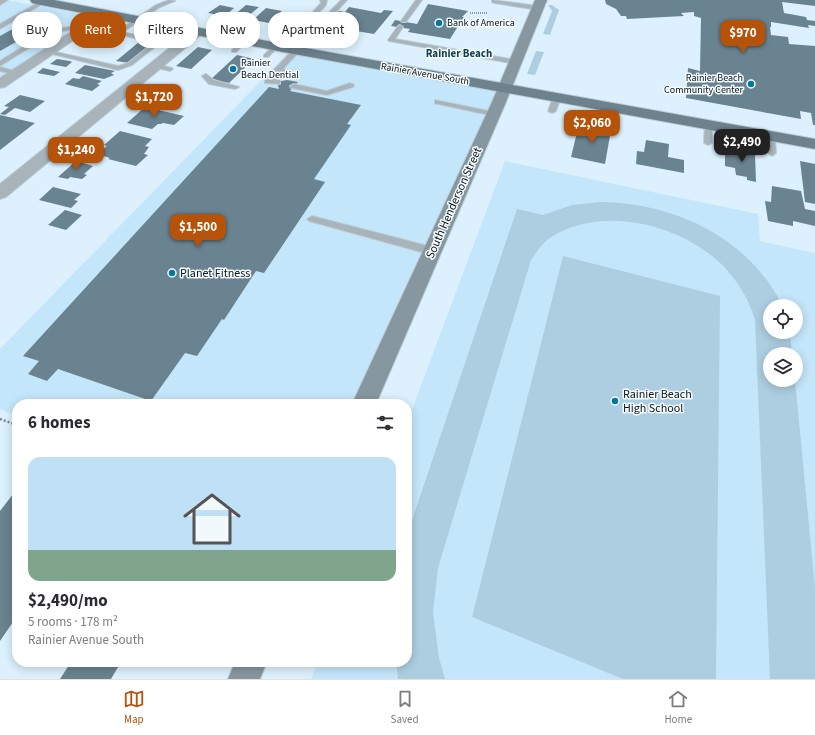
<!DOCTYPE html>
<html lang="en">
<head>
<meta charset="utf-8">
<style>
	body { margin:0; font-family:"Source Sans 3",sans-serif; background:#f7f7f7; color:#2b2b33; height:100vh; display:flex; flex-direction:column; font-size:15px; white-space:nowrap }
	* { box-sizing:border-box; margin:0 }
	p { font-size:13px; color:#7c7c81 }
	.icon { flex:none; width:22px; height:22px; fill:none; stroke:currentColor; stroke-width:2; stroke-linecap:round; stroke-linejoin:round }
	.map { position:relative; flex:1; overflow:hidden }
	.drawer { position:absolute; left:12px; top:399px; width:400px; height:268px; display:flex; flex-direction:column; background:#fff; border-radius:16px; box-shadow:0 2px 10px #0003 }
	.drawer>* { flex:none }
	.guide { position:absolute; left:12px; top:12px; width:400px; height:36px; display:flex; gap:8px }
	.fabs { position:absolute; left:763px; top:299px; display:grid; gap:8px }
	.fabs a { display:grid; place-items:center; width:40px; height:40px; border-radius:50%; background:#fff; box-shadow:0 2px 10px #0003; font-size:20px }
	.price { position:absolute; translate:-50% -34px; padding:0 9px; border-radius:8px; background:#b45309; color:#fff; font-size:13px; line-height:26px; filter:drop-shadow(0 1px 2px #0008) }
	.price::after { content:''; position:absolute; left:50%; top:24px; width:12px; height:9px; margin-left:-6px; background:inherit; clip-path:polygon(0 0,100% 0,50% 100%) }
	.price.current { background:#222; color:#fff }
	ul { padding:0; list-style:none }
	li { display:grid; align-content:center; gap:8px; height:212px; padding:0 16px }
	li+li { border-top:1px solid #e1e1e2 }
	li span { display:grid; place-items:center; height:124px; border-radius:12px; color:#555 }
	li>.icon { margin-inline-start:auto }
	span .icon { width:72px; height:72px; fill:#fffc; stroke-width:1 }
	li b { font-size:17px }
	h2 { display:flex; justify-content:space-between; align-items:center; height:48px; padding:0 16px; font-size:17px }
	.chip { padding:0 14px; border-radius:16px; background:#fff; box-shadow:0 2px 10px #0003; font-size:14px; line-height:36px }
	.chip.current { background:#b45309; color:#fff }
	.tab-bar { display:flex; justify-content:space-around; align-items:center; height:56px; border-top:1px solid #e1e1e2; background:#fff; font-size:11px; color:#7c7c81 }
	.tab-bar a { display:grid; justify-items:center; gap:2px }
	.tab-bar .current { color:#b45309 }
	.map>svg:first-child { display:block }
</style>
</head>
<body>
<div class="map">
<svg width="815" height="679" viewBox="0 0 815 679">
	<rect width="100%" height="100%" fill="#dcf1fd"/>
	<g fill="#c4e6fa" fill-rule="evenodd">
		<polygon points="0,0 6,0 98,17 0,82"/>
		<polygon points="288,53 498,91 358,404 17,404 17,416 0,409 0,349"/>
		<path d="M 505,161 L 758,214 L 760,241 L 815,253 L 815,679 L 311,679 L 318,662 L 407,662 L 407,423 ZM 770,306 L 796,306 L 796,332 L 770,332 ZM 770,354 L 796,354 L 796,380 L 770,380 Z"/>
	</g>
	<g fill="#adcee1">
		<polygon points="548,5 552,5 559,10 550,35 543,34 552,11"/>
		<polygon points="536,51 544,52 535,75 527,74"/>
		<path d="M 601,202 C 673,203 745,236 780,301 L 787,303 L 788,306 L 770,306 L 770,332 L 790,332 L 792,354 L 770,354 L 770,380 L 795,380 L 815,587 L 815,679 L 770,679 L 755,320 C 749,300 740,285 727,270 C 687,226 606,204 553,236 C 544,241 537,251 531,260 L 438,568 L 433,612 L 439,658 L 445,679 L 398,679 L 396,662 L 407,662 L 407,535 L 517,209 L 543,215 L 572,205 Z"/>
		<polygon points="563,256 720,296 716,679 623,679 472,617"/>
	</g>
	<g fill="#6a8390">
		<polygon points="605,0 815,0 815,6 782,2 784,13 806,17 807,20 815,21 815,26 808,25 809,28 771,22 771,27 770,27 771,35 788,37 789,44 815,46 815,125 813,125 811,113 800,111 801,119 686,98 688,68 700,71 701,18 694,16 694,12 681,13 684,16 627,19 626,16 621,16 616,9 606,4"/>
		<polygon points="428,4 468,11 462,17 464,17 450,39 408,32 410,29 391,26 395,20 417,24"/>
		<polygon points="220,5 234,8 225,16 208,13"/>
		<polygon points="246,5 259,7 246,18 242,18 239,20 233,19 236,17 232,17"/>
		<polygon points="349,7 381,13 384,10 393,11 374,34 356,31 349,35 344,34 346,31 344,31 345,29 330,25 342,14 337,13 339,11 345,12"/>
		<polygon points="266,8 282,11 269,23 253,20"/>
		<polygon points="286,16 299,18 297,20 302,21 299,25 294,24 291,26 279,26 280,25 277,24"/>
		<polygon points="27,21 46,25 27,36 29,37 20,42 16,42 0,51 0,36"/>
		<polygon points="143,41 153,43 151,44 153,44 129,63 116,61 139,42"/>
		<polygon points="198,47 212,50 191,69 176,66"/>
		<polygon points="237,55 254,59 229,83 210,80"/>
		<polygon points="57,59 70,61 72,62 66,67 50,64"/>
		<polygon points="85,65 115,71 111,73 114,75 104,79 75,73"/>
		<polygon points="43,68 60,72 54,76 37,73"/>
		<polygon points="83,76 102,81 97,84 100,85 92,91 65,84 73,78 79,79"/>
		<polygon points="287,80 298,82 290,91 361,105 347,124 351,125 314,179 325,182 264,273 256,271 224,320 222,319 197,356 185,353 151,401 58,369 47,381 28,374 39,361 23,356 269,87 279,89 277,82"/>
		<polygon points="20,95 45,101 30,112 15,108 5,115 0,114 9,107 4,106"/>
		<polygon points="145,107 184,116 174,125 163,123 161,124 158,124 152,129 127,123"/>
		<polygon points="0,115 35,123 0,150"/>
		<polygon points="579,124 611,130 605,164 571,157"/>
		<polygon points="120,131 152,139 145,146 149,147 144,154 148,155 136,166 108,159 110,158 97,154 107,146 104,145"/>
		<polygon points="646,140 669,144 668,157 684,160 684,173 636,164 637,151 644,152"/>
		<polygon points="725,148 755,154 756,182 747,180 747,177 736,175 735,168 725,166"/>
		<polygon points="76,161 93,166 84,174 87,175 82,179 70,177 68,179 58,177"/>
		<polygon points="800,161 815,164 815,204 805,202"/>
		<polygon points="772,186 801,191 805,209 815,211 815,226 793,221 793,226 768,221 765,201 771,202"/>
		<polygon points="53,187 81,194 74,200 78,201 71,208 39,200"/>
		<polygon points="65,210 82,215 66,230 48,225"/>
		<polygon points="17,489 17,616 0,641 0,511"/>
		<polygon points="71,662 121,662 111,679 60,679"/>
	</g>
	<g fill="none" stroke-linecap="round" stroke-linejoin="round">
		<defs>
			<g id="lane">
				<polygon points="0,0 8,0 0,5"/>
				<polygon points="169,0 175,1 160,7 123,32 153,39 160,43 132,65 118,70 44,52 47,50 118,66 128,63 153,43 115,33 156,5"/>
				<polygon points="320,0 327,0 326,5 285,49 281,49 281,47 321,3"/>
				<polygon points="341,0 347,0 283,69 289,71 289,73 280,73 274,79 280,80 280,84 265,83 265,79"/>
				<polygon points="416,0 422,0 406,22 402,22 401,21"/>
				<polygon points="492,0 538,6 541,8 538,10 494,3 492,2"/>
				<polygon points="41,1 46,2 0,29 0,24"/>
				<polygon points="86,25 88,26 88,28 55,32 0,66 0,61 51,29"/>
				<polygon points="400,25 403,27 395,39 516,60 519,62 516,64 389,41 388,40 398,26"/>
				<polygon points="242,40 247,41 236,52 232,52 232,50"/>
				<polygon points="273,46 278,47 268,57 264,57 264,55"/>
				<polygon points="155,64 172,68 173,69 170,71 153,67 152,66"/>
				<polygon points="0,67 19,72 21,73 17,75 0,71"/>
				<polygon points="206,74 214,80 239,87 235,89 209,84 202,76"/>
				<polygon points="350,83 354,85 353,87 327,95 291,88 290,86 294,84 327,91"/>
				<polygon points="554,95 557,95 561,97 556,111 552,113 548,111"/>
				<polygon points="435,100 494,112 498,114 494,116 438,104 435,104"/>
				<polygon points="705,123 708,123 712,125 712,143 708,145 704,143"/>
				<polygon points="768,134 774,134 775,136 776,153 772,156 768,153"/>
				<polygon points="312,216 432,247 437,251 432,255 309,221 307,219"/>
			</g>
			<g id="street">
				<polygon points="105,10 109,12 111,14 109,16 5,87 0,88 0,78 101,12"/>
				<polygon points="197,28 201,29 203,32 201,35 6,197 0,199 0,184 193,29"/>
			</g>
			<g id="secondary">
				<polygon points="535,0 547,0 506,102 376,404 352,404 492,102"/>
				<polygon points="235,662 267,662 260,679 228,679"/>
			</g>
			<polygon id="primary" points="30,0 54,0 283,44 815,139 815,149 283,52 36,4 32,3"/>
		</defs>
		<use href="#lane" stroke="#baced9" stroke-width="2"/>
		<use href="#street" stroke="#baced9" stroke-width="2"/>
		<use href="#secondary" stroke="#baced9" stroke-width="2"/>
		<use href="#primary" stroke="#baced9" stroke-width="2"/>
		<polyline stroke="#75858d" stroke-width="1.5" stroke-dasharray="1 1" stroke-linecap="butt" points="470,13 487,13"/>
		<polyline stroke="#75858d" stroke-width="2.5" stroke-dasharray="2 2" stroke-linecap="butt" points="0,419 17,425"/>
		<use href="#lane" fill="#a8b3ba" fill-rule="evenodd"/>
		<use href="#street" fill="#a8b3ba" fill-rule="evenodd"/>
		<use href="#secondary" fill="#8697a0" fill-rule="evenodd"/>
		<use href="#primary" fill="#6e828d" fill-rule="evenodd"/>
	</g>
	<g fill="#0576a0" stroke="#f6fcff" stroke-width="1.5">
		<circle cx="439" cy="23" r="4"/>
		<circle cx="233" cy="69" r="4"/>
		<circle cx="751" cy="84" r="4"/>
		<circle cx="172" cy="273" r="4"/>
		<circle cx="615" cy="401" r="4"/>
	</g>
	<g text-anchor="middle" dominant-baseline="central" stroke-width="3" stroke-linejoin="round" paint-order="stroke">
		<g font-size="10" fill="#0a1419" stroke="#f6fcff" text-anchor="start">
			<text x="447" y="23">Bank of America</text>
			<text x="241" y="63">Rainier<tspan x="241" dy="12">Beach Dential</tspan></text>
			<text x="743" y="78" text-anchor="end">Rainier Beach<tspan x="743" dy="12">Community Center</tspan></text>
		</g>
		<g font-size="10" fill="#0a1419" stroke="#f6fcff">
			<text transform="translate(425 74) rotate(10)">Rainier Avenue South</text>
		</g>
		<g font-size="11" font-weight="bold" fill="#0f3d52" stroke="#f6fcff">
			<text x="459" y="53">Rainier Beach</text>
		</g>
		<g font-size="12" fill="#0a1419" stroke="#f6fcff">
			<text transform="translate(454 203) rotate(-66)">South Henderson Street</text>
		</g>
		<g font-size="12" fill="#0a1419" stroke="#f6fcff" text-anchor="start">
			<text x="180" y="273">Planet Fitness</text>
			<text x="623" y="394">Rainier Beach<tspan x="623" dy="14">High School</tspan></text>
		</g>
	</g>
</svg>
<div class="fabs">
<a><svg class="icon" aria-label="locate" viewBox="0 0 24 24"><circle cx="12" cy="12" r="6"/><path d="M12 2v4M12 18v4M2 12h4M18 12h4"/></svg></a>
<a><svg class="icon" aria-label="layers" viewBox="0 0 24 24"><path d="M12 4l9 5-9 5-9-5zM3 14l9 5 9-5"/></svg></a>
</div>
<b class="price" style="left:743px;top:54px">$970</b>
<b class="price" style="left:154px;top:118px">$1,720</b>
<b class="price" style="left:592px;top:144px">$2,060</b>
<b class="price current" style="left:742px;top:163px">$2,490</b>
<b class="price" style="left:76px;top:171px">$1,240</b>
<b class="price" style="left:198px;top:248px">$1,500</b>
<div class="guide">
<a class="chip">Buy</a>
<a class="chip current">Rent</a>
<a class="chip">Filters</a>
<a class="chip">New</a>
<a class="chip">Apartment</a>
</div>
<section class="drawer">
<h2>6 homes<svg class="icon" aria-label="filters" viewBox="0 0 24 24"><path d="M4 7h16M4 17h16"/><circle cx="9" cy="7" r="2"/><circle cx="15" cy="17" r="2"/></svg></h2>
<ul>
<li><span style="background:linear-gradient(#bfe0f5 75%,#7fa58c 0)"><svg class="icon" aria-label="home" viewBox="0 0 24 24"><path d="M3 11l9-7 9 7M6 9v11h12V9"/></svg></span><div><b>$2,490/mo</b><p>5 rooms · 178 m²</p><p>Rainier Avenue South</p></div></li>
</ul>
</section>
</div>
<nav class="tab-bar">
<a class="current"><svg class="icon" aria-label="map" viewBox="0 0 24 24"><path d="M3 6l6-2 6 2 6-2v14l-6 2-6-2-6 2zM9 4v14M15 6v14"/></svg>Map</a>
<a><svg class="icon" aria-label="saved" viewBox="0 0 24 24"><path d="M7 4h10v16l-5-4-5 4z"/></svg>Saved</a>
<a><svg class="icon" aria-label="home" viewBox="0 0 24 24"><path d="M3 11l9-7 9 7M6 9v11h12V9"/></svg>Home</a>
</nav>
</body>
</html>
